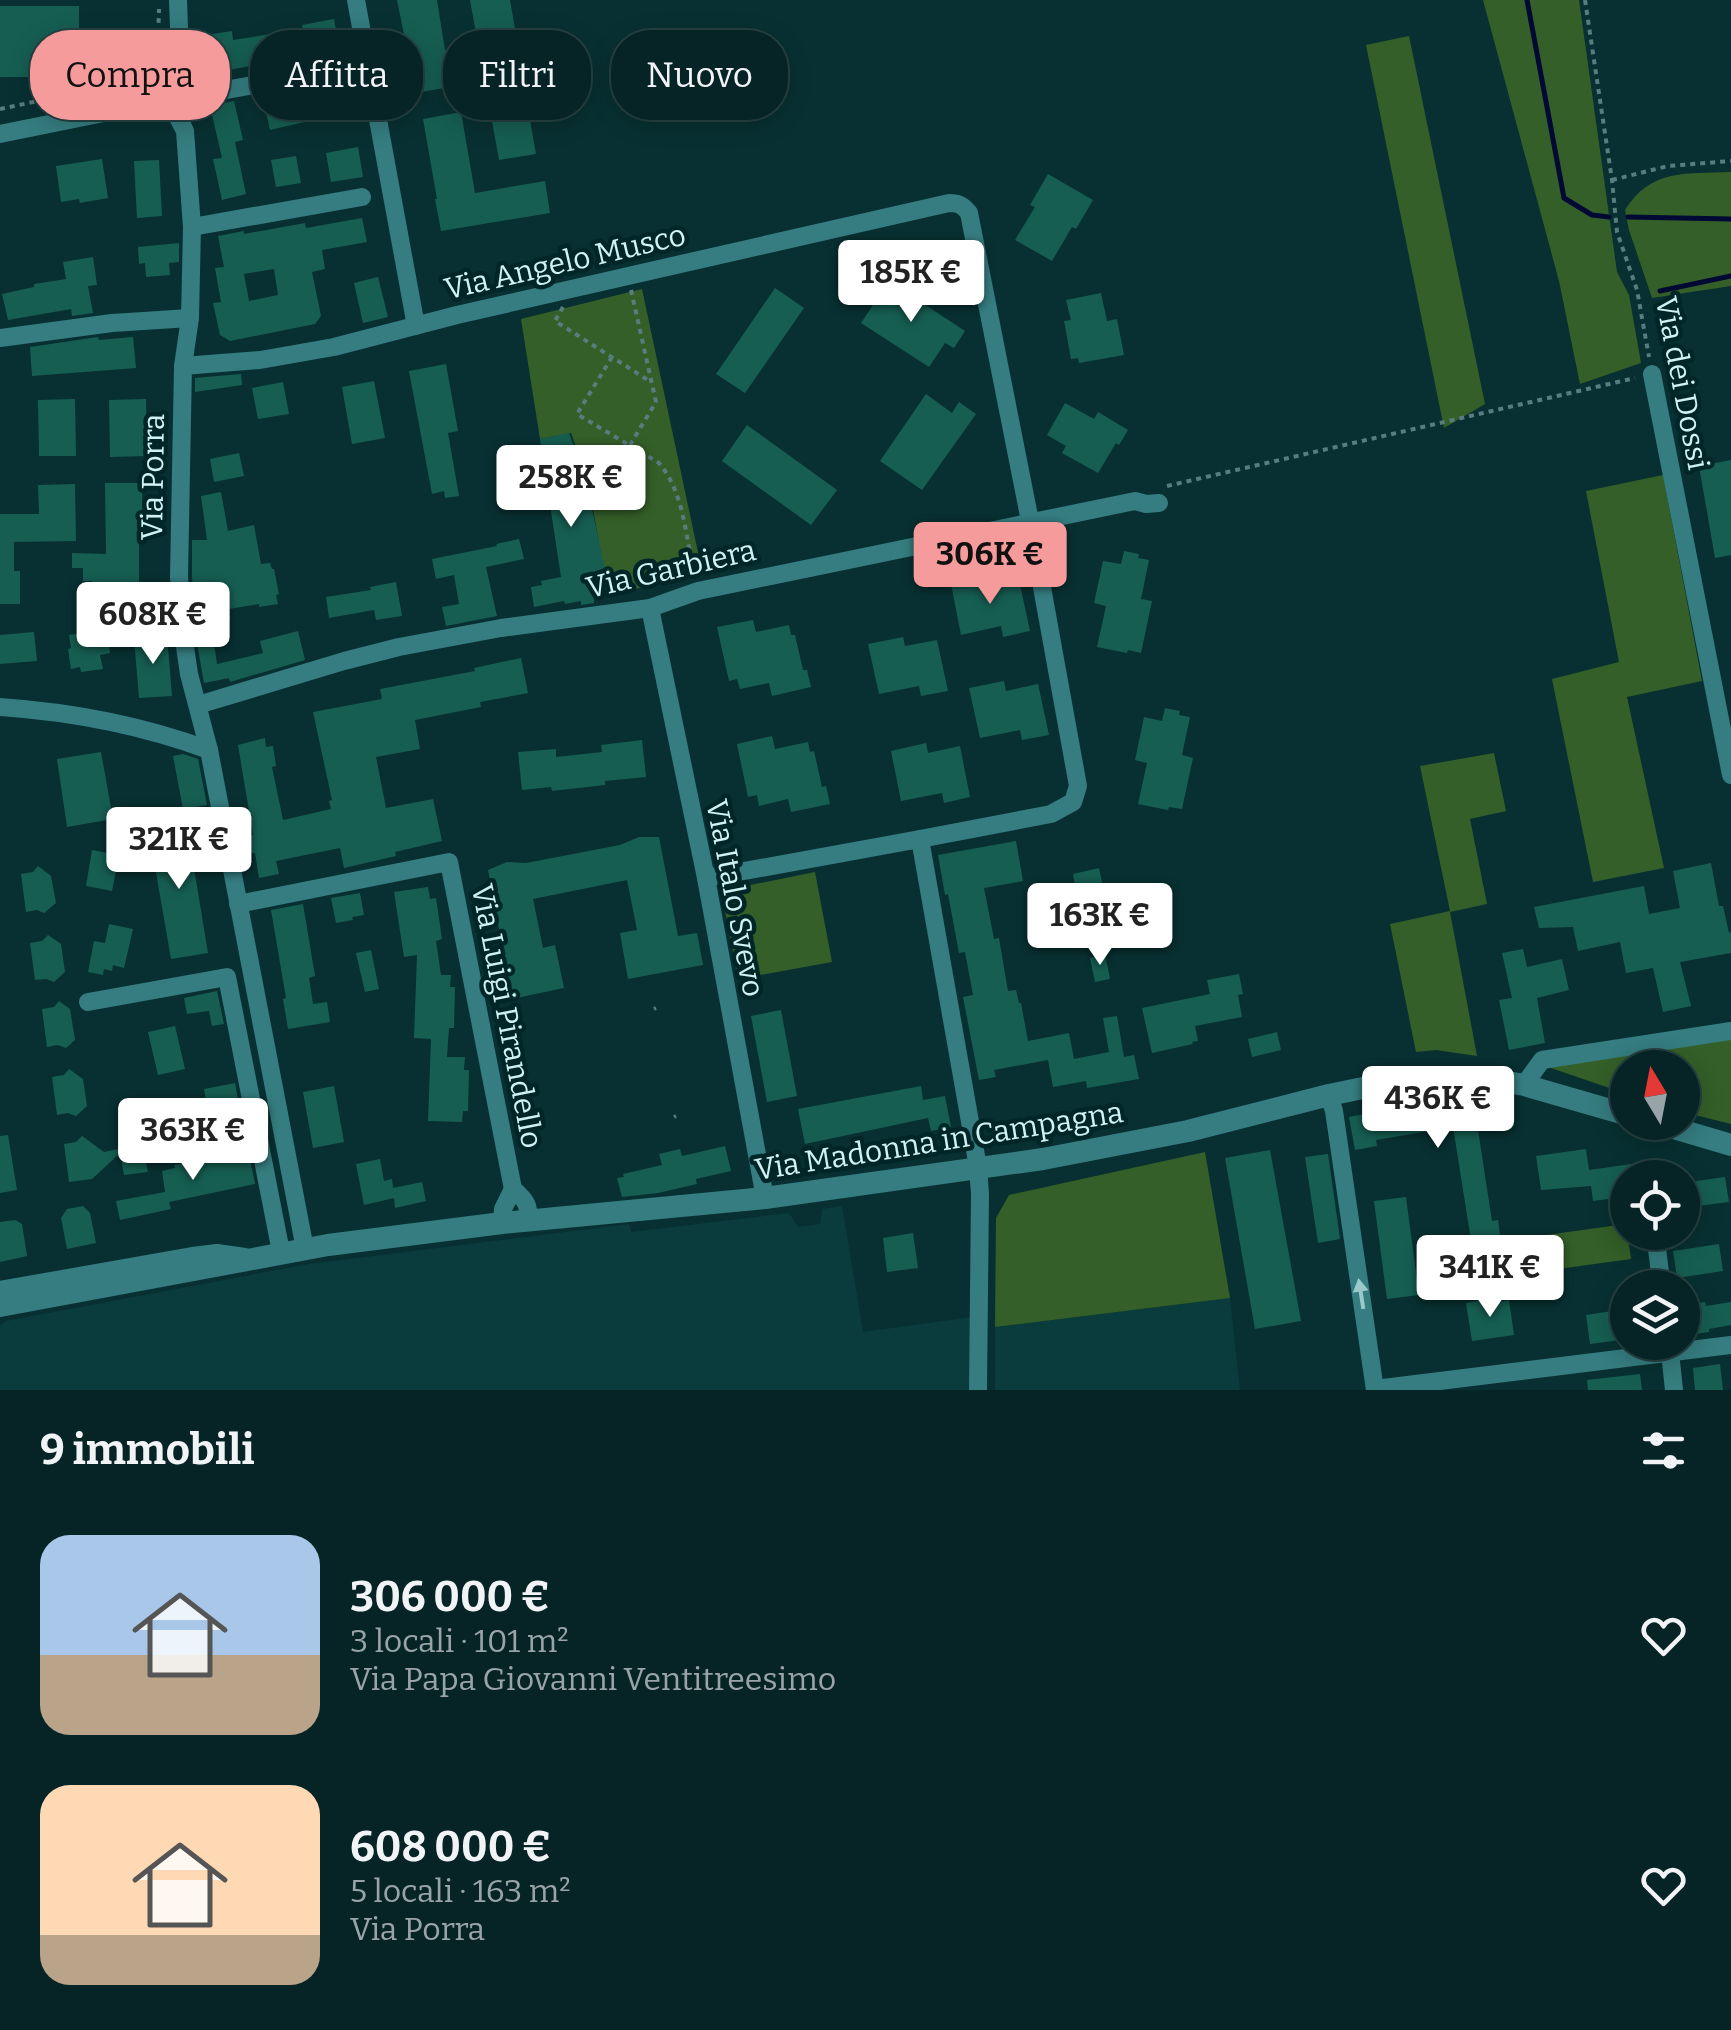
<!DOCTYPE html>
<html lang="it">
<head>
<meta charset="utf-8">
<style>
	body { margin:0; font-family:Bitter,serif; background:#143032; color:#f1f3f6; height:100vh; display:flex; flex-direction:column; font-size:38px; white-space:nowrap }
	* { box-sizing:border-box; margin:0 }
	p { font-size:32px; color:#98a4a7 }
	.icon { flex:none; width:55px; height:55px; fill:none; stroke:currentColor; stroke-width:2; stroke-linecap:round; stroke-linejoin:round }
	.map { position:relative; height:1390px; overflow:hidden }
	.side { display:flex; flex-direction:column; background:#062426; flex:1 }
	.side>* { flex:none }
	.banner { position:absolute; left:30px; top:30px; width:1000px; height:90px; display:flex; gap:20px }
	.needle { width:65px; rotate:350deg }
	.controls { position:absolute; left:1610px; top:1050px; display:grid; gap:20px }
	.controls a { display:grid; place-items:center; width:90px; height:90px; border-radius:50%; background:#062426; box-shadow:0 5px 25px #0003,0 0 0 2px #274143; font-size:50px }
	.price { position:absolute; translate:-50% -85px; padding:0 22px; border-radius:10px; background:#fff; color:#222; font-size:32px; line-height:65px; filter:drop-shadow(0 2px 5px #0008) }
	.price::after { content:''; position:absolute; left:50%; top:60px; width:30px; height:22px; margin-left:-15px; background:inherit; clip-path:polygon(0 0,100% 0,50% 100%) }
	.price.selected { background:#f59b9c; color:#111 }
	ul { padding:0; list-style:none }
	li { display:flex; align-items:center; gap:30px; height:250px; padding:0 40px }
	li span { display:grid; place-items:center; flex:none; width:280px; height:200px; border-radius:30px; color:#555 }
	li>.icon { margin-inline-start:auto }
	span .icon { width:120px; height:120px; fill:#fffc; stroke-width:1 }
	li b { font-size:42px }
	h2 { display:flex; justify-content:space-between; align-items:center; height:120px; padding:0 40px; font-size:42px }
	.chip { padding:0 35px; border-radius:40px; background:#062426; box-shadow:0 5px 25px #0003,0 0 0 2px #274143; font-size:35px; line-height:90px }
	.chip.selected { background:#f59b9c; color:#111 }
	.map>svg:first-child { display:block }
</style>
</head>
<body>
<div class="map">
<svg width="1731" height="1390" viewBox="0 0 1731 1390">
	<rect width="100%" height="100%" fill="#083032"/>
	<g fill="#0a3b3d">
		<polygon points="842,1206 863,1332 972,1317 972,1390 0,1390 0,1326 6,1321 309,1264 629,1224 631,1232 789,1213 798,1227 820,1224 822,1209"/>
		<polygon points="1230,1298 1240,1390 995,1390 995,1327"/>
	</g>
	<g fill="#345f28">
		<polygon points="1483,0 1579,0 1617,272 1629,295 1641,363 1580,384 1559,281"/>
		<polygon points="1409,36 1485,404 1444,428 1366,45"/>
		<path d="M 1731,172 L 1731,286 L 1652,298 L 1629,230 L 1625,210 C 1651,168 1687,174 1731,172 Z"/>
		<polygon points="642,289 703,576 608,594 588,481 571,433 540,439 521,319"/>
		<polygon points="1663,475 1702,681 1627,697 1664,868 1593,882 1552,679 1619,662 1586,491"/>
		<polygon points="1494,753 1506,811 1470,819 1487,904 1450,912 1477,1056 1436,1050 1416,1052 1390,924 1450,911 1420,766"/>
		<polygon points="815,872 832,962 738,979 722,894 726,890"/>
		<polygon points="1731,1039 1731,1124 1683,1112 1682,1068 1628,1068 1627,1094 1548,1067"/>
		<polygon points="1205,1152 1230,1298 995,1327 996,1218 1009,1195"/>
		<polygon points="1626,1224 1631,1259 1551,1270 1546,1235"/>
	</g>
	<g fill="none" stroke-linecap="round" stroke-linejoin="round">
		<g stroke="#000933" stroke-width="5">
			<polyline points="1527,0 1564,198 1592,215 1609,217"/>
			<polyline points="1628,217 1731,219"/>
			<polyline points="1660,291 1731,276"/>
		</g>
	</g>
	<g fill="#165e52" fill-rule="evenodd">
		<polygon points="397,0 437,0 445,50 478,44 470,0 510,0 523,74 416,93"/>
		<rect x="0" y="6" width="79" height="71"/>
		<polygon points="334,19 340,50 212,73 206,35 232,31 233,40 303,29 302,25"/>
		<polygon points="338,88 341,106 321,110 322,118 270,130 263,98"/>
		<polygon points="234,101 243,140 235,142 246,194 222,200 213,159 222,158 210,106"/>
		<polygon points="527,103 536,154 499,160 490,110"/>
		<polygon points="461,112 475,193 545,181 550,213 441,231 435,199 437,199 423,119"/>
		<polygon points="358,147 363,177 331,182 326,153"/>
		<polygon points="296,156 301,183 276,187 271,160"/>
		<polygon points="102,159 108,198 80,203 79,199 61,202 56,166"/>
		<polygon points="159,160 162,216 137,218 134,161"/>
		<polygon points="1048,174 1093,200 1076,229 1072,227 1052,261 1015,240 1035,207 1030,205"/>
		<path d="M 362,218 L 367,242 L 322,250 L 325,269 L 312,272 L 321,316 L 315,324 L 230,341 L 220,335 L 213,303 L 221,302 L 215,268 L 224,267 L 218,236 L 244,231 L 244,234 L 305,223 L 306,228 ZM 274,269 L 278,295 L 249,301 L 244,274 Z"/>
		<polygon points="179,243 179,262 169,263 170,275 146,277 145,263 139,264 138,247"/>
		<polygon points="93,257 97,285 88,286 93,313 72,316 71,309 8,320 2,294 34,287 34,284 66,279 63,262"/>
		<polygon points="378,277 388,317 363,323 354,283"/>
		<polygon points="889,281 965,331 954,348 945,343 929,367 861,323"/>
		<polygon points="775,288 804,308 745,393 716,374"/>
		<polygon points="1101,293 1107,321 1117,319 1124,355 1079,363 1078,358 1071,359 1064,321 1071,320 1066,300"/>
		<polygon points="98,337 99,340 133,337 136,368 32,376 30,347"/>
		<polygon points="446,364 458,431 448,433 459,496 445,498 444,491 432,494 409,371"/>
		<polygon points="241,374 242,385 195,392 195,378"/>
		<polygon points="374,381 385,438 352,444 342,387"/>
		<polygon points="283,382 289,414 258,419 252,388"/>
		<polygon points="926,394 952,413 959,402 976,414 922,490 880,461"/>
		<polygon points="75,399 76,456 39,456 38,400"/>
		<polygon points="146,399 147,456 110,457 109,400"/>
		<polygon points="1065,403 1094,419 1098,412 1128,430 1119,445 1116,443 1098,473 1062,453 1066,446 1047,435"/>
		<polygon points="747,425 837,490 811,525 722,461"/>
		<polygon points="569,433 586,481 610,593 594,598 594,603 581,605 581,601 565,604 564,601 534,607 531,587 542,585 541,581 561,577 540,439"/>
		<polygon points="239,453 244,476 214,482 210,459"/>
		<polygon points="1731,460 1731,555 1715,558 1699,466"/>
		<polygon points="105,483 142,483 143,540 139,540 139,596 92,596 92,581 83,581 83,568 72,568 72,553 106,554"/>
		<polygon points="75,484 76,541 14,542 14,571 20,571 20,604 0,604 0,514 39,514 38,485"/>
		<polygon points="221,492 228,531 254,525 261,564 270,563 272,569 274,569 279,594 276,595 278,604 259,607 259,604 229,609 230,620 211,623 217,664 263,653 260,641 298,631 305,660 230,682 229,678 204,683 195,632 192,577 192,540 207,540 201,496"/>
		<polygon points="519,539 524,559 486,567 497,616 446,626 442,607 459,604 454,575 436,579 432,559 497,546 496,544"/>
		<polygon points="1124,551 1139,554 1138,558 1149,560 1141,599 1152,601 1141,653 1128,650 1127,653 1097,647 1106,606 1094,603 1103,561 1121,564"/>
		<polygon points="985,577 987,587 1019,580 1030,631 1003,637 1001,626 961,635 951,584"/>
		<polygon points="396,582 402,616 376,620 374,610 329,618 326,597 371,590 370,587"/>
		<polygon points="753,620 756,632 789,625 791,635 795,635 803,670 807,670 811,687 772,696 769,683 740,689 737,679 729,681 717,627"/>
		<polygon points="107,629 110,653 100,655 103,669 81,672 80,667 71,669 68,649 71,648 69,635"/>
		<polygon points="34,632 37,661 0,664 0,635"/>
		<polygon points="167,635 172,696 139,698 134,638"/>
		<polygon points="903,637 905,646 937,640 948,691 921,696 919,686 879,694 868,644"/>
		<polygon points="521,658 528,693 480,702 481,707 415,720 420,749 376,757 386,808 433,799 442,841 395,852 396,856 344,868 340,848 276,861 279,874 259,878 255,853 251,853 248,836 253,835 238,745 265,738 266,747 273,746 276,766 272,767 283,820 331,809 329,801 332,800 313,712 382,699 380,689 475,671 474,668"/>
		<polygon points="1004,681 1006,691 1038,684 1049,735 1022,740 1020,730 980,738 969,688"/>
		<polygon points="1165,708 1180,711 1179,715 1190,717 1182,755 1193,758 1182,809 1169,807 1168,810 1138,804 1147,763 1135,760 1144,717 1162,721"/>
		<polygon points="772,736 775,749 808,742 810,752 814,751 822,787 826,786 830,804 791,812 788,799 759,806 757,795 748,797 737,744"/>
		<polygon points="642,740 646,777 605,781 605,785 552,791 551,787 522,790 518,752 556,749 556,757 602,752 601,745"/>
		<polygon points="926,743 928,753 960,746 970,797 944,803 942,793 901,801 891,751"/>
		<polygon points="101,752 113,819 67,827 57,759"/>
		<polygon points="183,754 198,759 207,805 183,809 173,756"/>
		<polygon points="187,826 208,953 171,959 149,832"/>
		<polygon points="639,837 659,837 678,936 697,933 703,965 628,979 620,933 637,930 627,880 533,899 543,948 555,945 564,988 493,1003 485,960 504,956 488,870 507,862 526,863 620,845"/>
		<polygon points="1016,841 1023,881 984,888 994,939 999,938 1008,991 1016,990 1019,1003 1021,1003 1028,1041 1069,1033 1074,1059 1109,1052 1103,1018 1117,1016 1124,1057 1134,1055 1139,1079 1087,1088 1086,1081 1053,1087 1048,1060 994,1070 996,1077 979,1080 963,997 973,995 965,952 959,953 948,894 945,895 938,855"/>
		<polygon points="92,850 119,855 112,891 86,886"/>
		<polygon points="1711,863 1719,906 1723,906 1729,933 1731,932 1731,953 1680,962 1691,1006 1663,1012 1653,968 1626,973 1620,942 1578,951 1573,927 1539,928 1534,907 1644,886 1649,914 1680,908 1673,871"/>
		<polygon points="38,866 51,876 56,903 44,913 37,910 26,912 21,874 33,872"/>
		<polygon points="1099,868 1105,896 1078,901 1073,874"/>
		<polygon points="428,887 430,899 436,898 442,939 436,941 441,975 451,975 450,987 455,987 454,1028 449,1028 447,1057 465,1057 464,1070 469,1070 468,1111 463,1111 462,1122 428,1121 431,1039 414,1038 417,955 404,957 394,892"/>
		<polygon points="360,893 364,915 352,917 353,920 336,923 331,898"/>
		<polygon points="303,904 315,976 309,978 313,1004 327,1002 330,1022 288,1029 283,999 286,998 271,910"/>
		<polygon points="109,924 133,929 124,968 113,965 112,971 104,969 103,975 88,972 94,941 105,943"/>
		<polygon points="48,935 61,944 65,972 54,982 46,979 35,980 30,943 42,941"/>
		<polygon points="1523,949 1527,967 1562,959 1569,990 1537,998 1545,1043 1509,1050 1499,1000 1512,998 1502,953"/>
		<polygon points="371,950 379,989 365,992 356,953"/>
		<polygon points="1105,954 1110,979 1095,982 1090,958"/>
		<polygon points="1239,974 1243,994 1238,995 1242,1017 1195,1026 1198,1041 1192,1042 1193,1044 1152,1053 1142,1008 1210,994 1207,980"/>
		<polygon points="217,991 224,1024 212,1026 209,1011 187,1014 184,998"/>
		<polygon points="59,1001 70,1009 75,1040 66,1048 58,1045 47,1047 42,1009 54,1007"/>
		<polygon points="781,1010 797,1096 767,1102 751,1016"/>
		<polygon points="175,1026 185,1069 158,1075 148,1032"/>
		<polygon points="1277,1032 1281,1050 1252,1057 1248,1039"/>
		<polygon points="69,1069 83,1079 87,1106 76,1116 68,1113 57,1115 52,1077 64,1075"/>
		<polygon points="235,1083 241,1116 210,1122 204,1089"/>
		<polygon points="334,1086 344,1142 313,1148 303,1092"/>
		<polygon points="921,1086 923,1100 945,1096 951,1127 931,1131 928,1118 805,1144 798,1109"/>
		<polygon points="1426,1102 1429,1115 1478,1107 1481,1129 1478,1130 1492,1221 1498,1220 1500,1235 1471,1240 1453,1127 1376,1140 1377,1146 1355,1150 1349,1117"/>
		<polygon points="8,1135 17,1190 0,1193 0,1136"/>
		<polygon points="82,1136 104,1152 142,1144 148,1172 124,1175 120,1153 92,1179 69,1182 64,1144 76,1142"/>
		<polygon points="725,1146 731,1171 696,1179 697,1184 658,1193 622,1197 617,1178 624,1177 623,1174 662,1165 659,1154 680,1149 682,1156"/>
		<polygon points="248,1149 255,1184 169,1202 171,1209 120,1220 116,1201 165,1192 162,1171 175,1168 174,1165"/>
		<polygon points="1586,1149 1589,1170 1639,1163 1641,1178 1628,1178 1628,1199 1608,1202 1608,1199 1593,1201 1591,1186 1541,1190 1536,1156"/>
		<polygon points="1270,1150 1301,1321 1255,1329 1225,1158"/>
		<polygon points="1328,1154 1340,1239 1318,1243 1305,1157"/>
		<polygon points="380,1159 384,1181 392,1179 393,1188 422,1182 426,1201 395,1208 394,1198 364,1205 356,1164"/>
		<polygon points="1725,1177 1729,1202 1682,1208 1682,1183"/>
		<polygon points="1406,1197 1419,1295 1387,1299 1374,1201"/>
		<polygon points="83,1206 90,1213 96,1243 67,1249 61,1218 67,1209"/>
		<polygon points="15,1220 22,1224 27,1256 0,1262 0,1222"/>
		<polygon points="913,1233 918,1268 887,1272 883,1238"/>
		<polygon points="1719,1244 1723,1271 1677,1278 1673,1251"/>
		<polygon points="1488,1299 1488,1304 1509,1300 1514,1335 1472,1341 1466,1303"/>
		<polygon points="1628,1302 1628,1339 1590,1344 1586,1315 1612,1311 1611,1305"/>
		<polygon points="1705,1302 1706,1306 1731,1302 1731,1325 1709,1329 1709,1332 1682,1336 1682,1305"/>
		<polygon points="1720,1364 1723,1390 1695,1390 1693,1368"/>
		<polygon points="1640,1374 1642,1390 1588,1390 1587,1380"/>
	</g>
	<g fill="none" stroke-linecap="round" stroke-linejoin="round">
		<g stroke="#577d7f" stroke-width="4" stroke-dasharray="5 5" stroke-linecap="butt">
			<polyline points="1585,0 1612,180 1617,232 1637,290 1649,357"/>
			<path d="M 0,109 L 119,84 C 157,68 158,47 159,9"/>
			<polyline points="1612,180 1668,166 1731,161"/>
			<polyline points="563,307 555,321 651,382"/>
			<path d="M 612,357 L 577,414 L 659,463 C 684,492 686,538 694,574"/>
			<polyline points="630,445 656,402 631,290"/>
			<polyline points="1167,486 1635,378"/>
			<polyline points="654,1009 656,1008"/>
			<polyline points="674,1117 676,1116"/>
		</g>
		<g stroke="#357d80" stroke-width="18">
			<polyline points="178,0 179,28 169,100 185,131 192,227 190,318 183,366 179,577 183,633 189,674 209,750 305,1249"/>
			<polyline points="356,0 416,326"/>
			<polyline points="0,134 143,105 336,70"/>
			<polyline points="192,227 362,197"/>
			<polyline points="0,338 112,323 190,318"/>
			<path d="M 183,366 L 260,360 L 334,347 L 457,315 L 949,203 C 958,203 963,205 969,213 L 1030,521 L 1078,786 L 1073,802 L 1051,814 L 920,839 L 978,1167 L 980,1194 L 978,1390"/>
			<polyline points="1652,374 1731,775"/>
			<polyline points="650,608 706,878 765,1198"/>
			<polyline points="198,705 344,661 399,647 501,628 650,608 698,591 1135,501 1146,504 1159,503"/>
			<path d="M 0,707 C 72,712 141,725 209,750"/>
			<polyline points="706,878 920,839"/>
			<path d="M 238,904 L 449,862 L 513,1189 C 524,1199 531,1205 527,1221"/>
			<polyline points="88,1002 227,977 281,1252"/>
			<polyline points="1524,1085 1542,1060 1731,1031"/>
			<polyline points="1329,1095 1334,1111 1375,1390"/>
			<polyline points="502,1223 503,1209 513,1189"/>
			<polyline points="1657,1249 1662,1288"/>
			<polyline points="0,1290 192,1256 217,1253 245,1257"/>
			<polyline points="1669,1343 1674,1390"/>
			<polyline points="1375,1389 1731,1345"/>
		</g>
		<g stroke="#357d80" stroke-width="22">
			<polyline points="1653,1122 1731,1145"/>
			<polyline points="0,1306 328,1245 502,1223 765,1198 1043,1159 1188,1131 1329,1095 1411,1078 1465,1077 1491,1079 1524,1085 1628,1115"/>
		</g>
	</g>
	<defs><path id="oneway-solid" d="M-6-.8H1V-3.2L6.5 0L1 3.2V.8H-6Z" transform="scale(2.5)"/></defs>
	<use fill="#9ac9cb" href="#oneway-solid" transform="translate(1361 1294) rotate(-99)"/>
	<g text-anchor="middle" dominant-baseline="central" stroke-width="9" stroke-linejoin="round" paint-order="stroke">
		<g font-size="30" fill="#d0f2f4" stroke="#002628">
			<text transform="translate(565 262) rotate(-13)">Via Angelo Musco</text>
			<text transform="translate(1682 383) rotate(79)">Via dei Dossi</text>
			<text transform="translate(153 477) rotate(-89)">Via Porra</text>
			<text transform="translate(671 569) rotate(-13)">Via Garbiera</text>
			<text transform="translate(735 898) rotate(79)">Via Italo Svevo</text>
			<text transform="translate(507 1016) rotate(79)">Via Luigi Pirandello</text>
			<text transform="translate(939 1141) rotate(-9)">Via Madonna in Campagna</text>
		</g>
	</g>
</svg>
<div class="controls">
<a><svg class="needle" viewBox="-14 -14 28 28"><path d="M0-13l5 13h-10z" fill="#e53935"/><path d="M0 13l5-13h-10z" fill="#98a4a7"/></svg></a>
<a><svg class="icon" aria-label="locate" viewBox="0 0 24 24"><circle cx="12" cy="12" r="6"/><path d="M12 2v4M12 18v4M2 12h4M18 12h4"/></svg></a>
<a><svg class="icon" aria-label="layers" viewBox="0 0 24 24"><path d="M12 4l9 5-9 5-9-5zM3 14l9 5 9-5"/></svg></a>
</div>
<b class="price" style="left:911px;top:325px">185K €</b>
<b class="price" style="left:571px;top:530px">258K €</b>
<b class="price selected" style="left:990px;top:607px">306K €</b>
<b class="price" style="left:153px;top:667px">608K €</b>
<b class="price" style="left:179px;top:892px">321K €</b>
<b class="price" style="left:1100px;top:968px">163K €</b>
<b class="price" style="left:1438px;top:1151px">436K €</b>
<b class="price" style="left:193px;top:1183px">363K €</b>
<b class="price" style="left:1490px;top:1320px">341K €</b>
<div class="banner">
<a class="chip selected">Compra</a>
<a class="chip">Affitta</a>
<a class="chip">Filtri</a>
<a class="chip">Nuovo</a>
</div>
</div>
<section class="side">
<h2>9 immobili<svg class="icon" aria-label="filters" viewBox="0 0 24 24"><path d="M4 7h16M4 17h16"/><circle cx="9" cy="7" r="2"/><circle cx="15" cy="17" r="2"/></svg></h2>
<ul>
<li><span style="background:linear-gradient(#a9c7e8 60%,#b9a48a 0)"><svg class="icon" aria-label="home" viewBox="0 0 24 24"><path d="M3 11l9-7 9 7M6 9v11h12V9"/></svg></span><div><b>306 000 €</b><p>3 locali · 101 m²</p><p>Via Papa Giovanni Ventitreesimo</p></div><svg class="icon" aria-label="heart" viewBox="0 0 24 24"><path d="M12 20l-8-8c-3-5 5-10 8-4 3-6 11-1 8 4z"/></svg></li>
<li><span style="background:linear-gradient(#ffd9b3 75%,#b9a48a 0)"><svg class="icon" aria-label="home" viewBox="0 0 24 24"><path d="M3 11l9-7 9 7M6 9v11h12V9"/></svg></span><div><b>608 000 €</b><p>5 locali · 163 m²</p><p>Via Porra</p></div><svg class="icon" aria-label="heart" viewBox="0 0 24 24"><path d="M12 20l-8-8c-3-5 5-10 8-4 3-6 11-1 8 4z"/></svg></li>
</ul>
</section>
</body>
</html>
